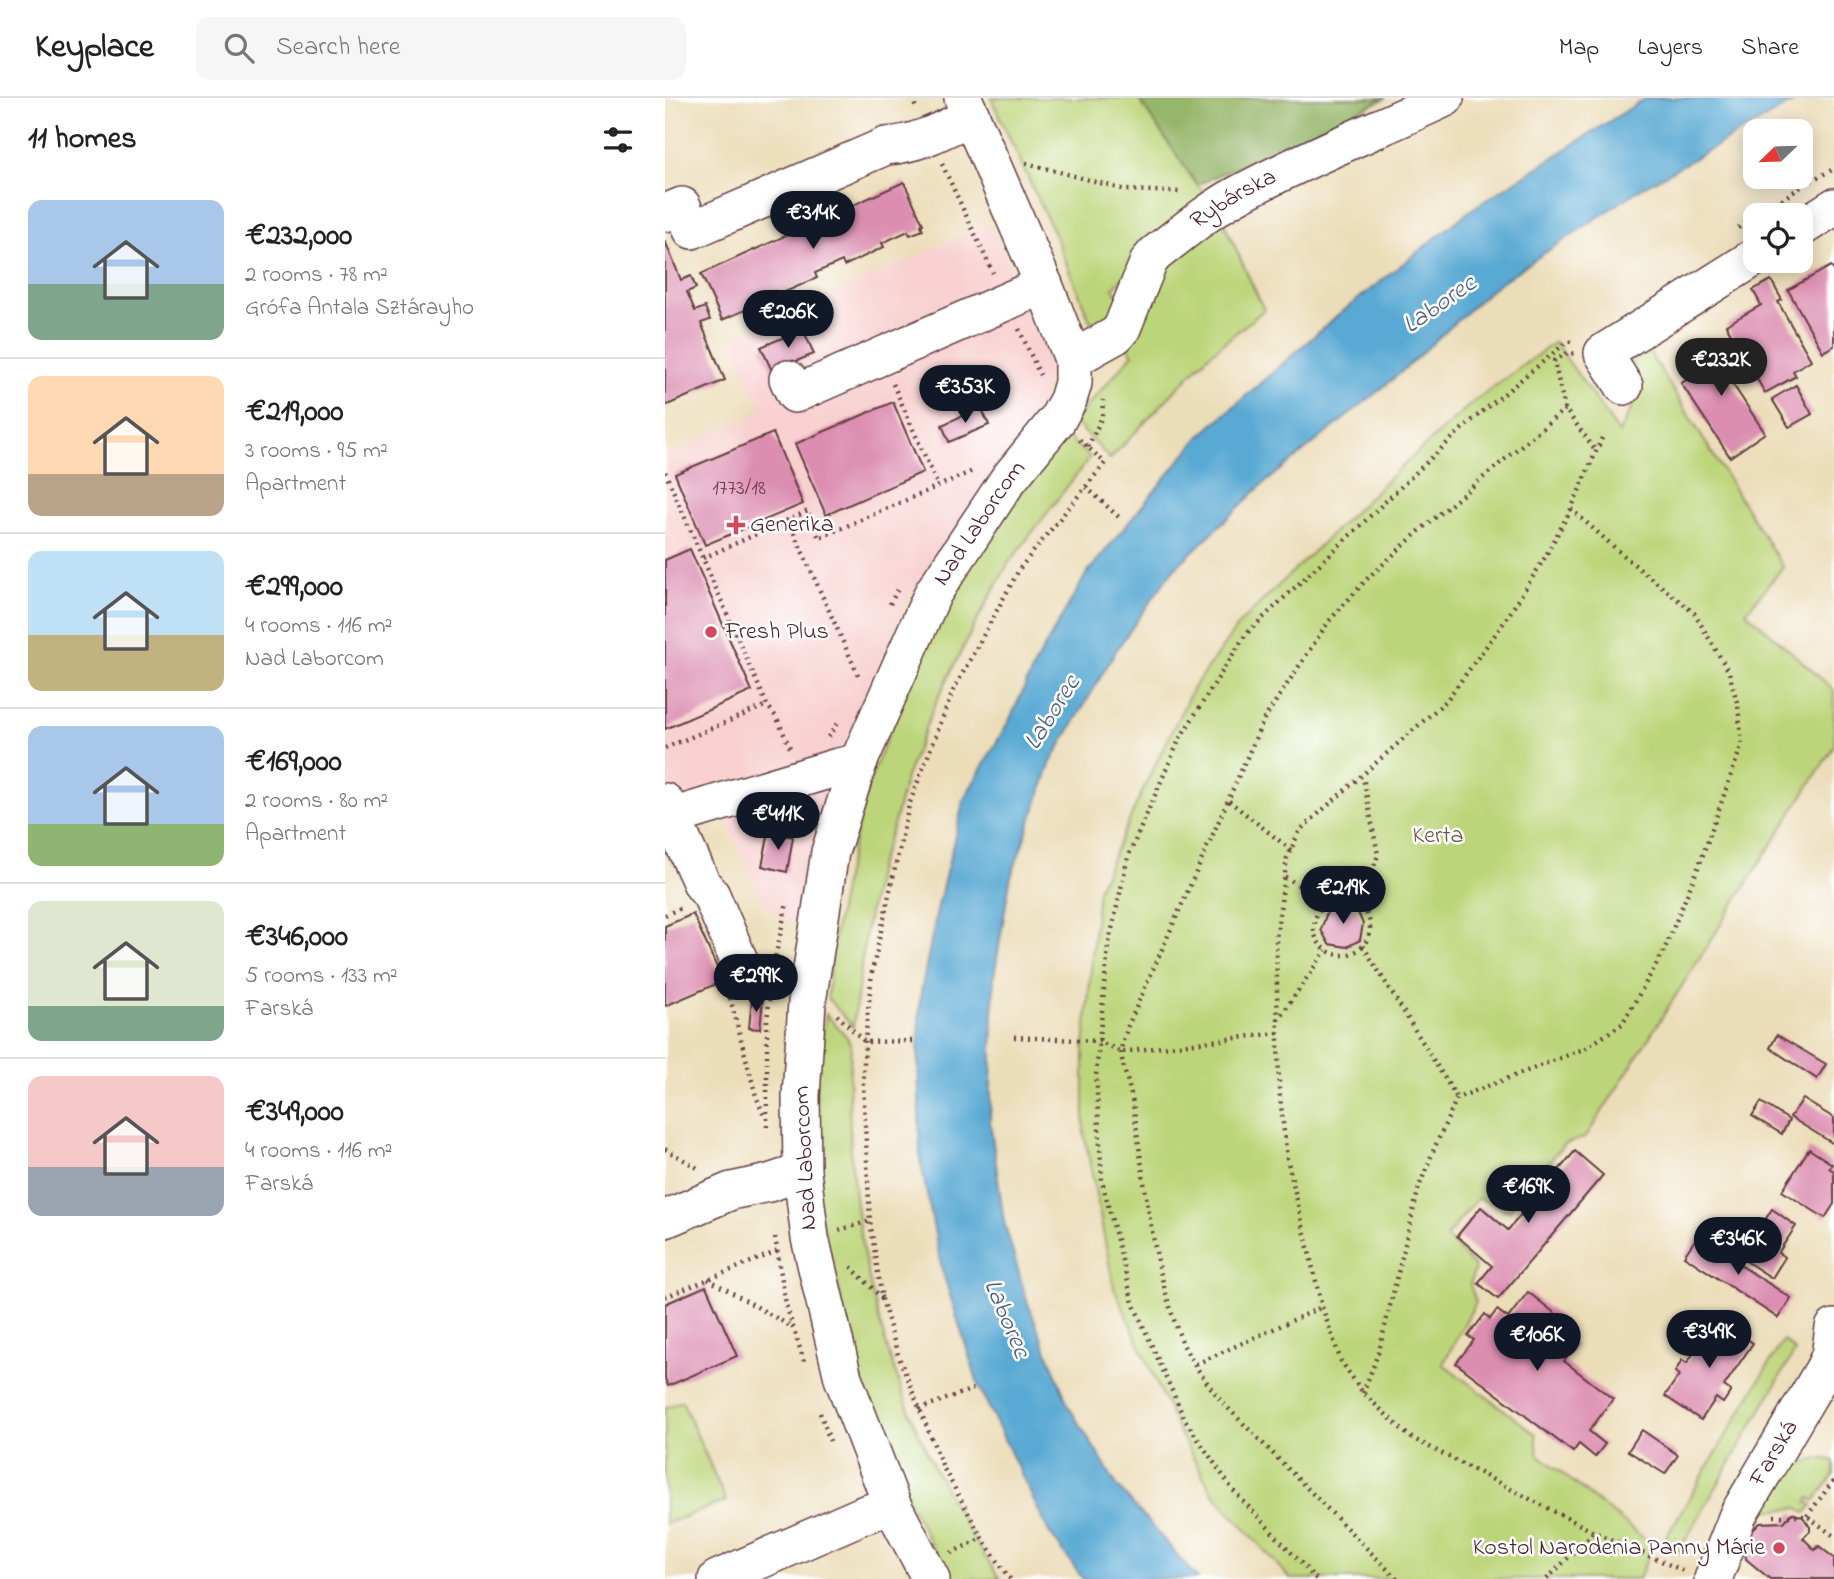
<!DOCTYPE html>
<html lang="en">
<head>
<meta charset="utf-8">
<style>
	body { margin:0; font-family:"Indie Flower",sans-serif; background:#f6f6f6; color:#222; height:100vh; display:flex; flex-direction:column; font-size:26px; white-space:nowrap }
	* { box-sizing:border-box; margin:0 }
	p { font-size:23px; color:#767676 }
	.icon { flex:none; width:38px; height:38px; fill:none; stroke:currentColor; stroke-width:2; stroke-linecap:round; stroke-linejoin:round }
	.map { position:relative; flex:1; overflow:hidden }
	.details { display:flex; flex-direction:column; background:#fff; width:665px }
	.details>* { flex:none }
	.needle { width:46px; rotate:247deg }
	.buttons { position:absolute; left:1078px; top:21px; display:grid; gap:14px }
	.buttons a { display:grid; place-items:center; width:70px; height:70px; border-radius:14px; background:#fff; box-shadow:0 4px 18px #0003; font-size:35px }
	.price { position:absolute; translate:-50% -60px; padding:0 16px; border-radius:24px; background:#111827; color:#fff; font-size:23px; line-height:46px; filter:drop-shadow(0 2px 4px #0008) }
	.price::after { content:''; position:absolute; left:50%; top:42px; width:21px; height:16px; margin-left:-10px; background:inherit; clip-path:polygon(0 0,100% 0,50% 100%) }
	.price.current { background:#222; color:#fff }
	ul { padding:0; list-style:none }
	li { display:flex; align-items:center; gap:21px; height:175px; padding:0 28px }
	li+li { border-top:2px solid #e0e0e0 }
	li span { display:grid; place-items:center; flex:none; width:196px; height:140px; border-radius:14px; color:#555 }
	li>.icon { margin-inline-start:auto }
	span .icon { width:84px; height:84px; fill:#fffc; stroke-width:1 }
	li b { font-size:30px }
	h2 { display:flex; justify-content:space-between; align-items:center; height:84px; padding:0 28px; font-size:30px }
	header { display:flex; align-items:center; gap:42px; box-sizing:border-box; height:98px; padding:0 35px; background:#fff; border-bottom:2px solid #e0e0e0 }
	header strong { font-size:33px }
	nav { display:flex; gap:38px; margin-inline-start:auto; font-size:24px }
	.search { width:490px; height:63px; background:#f6f6f6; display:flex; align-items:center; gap:18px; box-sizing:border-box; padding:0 24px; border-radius:14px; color:#767676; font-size:26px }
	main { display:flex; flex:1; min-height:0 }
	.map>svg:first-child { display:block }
</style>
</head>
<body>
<header>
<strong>Keyplace</strong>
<div class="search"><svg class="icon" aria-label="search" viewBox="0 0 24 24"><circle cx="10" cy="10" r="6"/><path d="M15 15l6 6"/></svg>Search here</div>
<nav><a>Map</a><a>Layers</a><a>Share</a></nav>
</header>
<main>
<section class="details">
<h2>11 homes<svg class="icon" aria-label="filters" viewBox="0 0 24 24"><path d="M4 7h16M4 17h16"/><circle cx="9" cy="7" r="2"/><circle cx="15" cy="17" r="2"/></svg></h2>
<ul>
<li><span style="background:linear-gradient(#a9c7e8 60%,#7fa58c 0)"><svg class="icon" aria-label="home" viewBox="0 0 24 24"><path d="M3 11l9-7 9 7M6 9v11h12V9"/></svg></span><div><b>€232,000</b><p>2 rooms · 78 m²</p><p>Grófa Antala Sztárayho</p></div></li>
<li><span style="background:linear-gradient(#ffd9b3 70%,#b9a48a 0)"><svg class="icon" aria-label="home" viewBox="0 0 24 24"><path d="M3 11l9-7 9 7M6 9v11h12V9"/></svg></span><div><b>€219,000</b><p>3 rooms · 95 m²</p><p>Apartment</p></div></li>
<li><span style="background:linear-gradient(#bfe0f5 60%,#c2b280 0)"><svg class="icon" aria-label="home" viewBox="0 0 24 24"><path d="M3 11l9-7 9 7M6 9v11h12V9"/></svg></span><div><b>€299,000</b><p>4 rooms · 116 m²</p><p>Nad Laborcom</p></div></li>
<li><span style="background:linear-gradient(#a9c7e8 70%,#8fb573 0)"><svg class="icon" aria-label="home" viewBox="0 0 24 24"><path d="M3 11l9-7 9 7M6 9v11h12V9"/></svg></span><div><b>€169,000</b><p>2 rooms · 80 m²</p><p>Apartment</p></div></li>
<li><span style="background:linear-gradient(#dfe7d0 75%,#7fa58c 0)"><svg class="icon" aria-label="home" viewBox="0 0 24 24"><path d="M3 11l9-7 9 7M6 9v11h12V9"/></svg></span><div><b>€346,000</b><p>5 rooms · 133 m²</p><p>Farská</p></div></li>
<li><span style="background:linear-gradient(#f6c9c9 65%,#9aa5b1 0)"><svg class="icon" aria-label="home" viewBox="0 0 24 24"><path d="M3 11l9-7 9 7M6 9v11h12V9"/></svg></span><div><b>€349,000</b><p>4 rooms · 116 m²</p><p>Farská</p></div></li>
</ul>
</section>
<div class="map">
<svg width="1169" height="1481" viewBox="0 0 1169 1481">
	<rect width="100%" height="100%" fill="#fff"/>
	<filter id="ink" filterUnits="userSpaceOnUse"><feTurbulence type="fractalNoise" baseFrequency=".0143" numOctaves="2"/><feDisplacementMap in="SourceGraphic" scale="14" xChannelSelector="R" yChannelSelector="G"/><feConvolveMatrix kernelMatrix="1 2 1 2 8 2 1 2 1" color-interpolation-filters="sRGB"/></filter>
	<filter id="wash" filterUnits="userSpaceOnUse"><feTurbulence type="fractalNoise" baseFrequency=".00686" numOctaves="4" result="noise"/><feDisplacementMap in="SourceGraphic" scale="28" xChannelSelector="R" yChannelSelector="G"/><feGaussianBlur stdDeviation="1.57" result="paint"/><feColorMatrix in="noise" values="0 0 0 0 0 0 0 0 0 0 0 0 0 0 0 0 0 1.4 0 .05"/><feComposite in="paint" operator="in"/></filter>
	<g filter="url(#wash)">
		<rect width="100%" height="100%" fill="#ecddb9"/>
		<polygon fill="#f7d0cf" points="325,125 386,258 377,312 327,381 241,505 180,647 136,829 100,808 58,716 0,714 0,359 97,312 64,242"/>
		<g fill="#bdd57a" stroke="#847a52" stroke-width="2">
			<polygon points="326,0 473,0 532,87 548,102 493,143 448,190 458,201 431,237 390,138"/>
			<polygon points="554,114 599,212 545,256 445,361 409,323 468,256 459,245 486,173"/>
			<polygon points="890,244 954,335 972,299 964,264 983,252 1118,469 1081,514 1169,592 1169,648 921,1039 898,1047 844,1113 813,1100 781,1139 810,1169 805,1187 811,1204 778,1266 871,1336 873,1356 987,1447 974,1481 625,1481 547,1394 512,1330 449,1190 419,1035 419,950 433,791 482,683 528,590 575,525 720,384 808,304"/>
			<polygon points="400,337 425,359 343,466 310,526 270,606 241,679 229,725 213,770 201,832 188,929 162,900 168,845 180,780 203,687 261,543 324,435"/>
			<path d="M 161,916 L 182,939 L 186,948 C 174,1137 227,1326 335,1481 L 284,1481 L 244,1404 L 196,1280 L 153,1108 L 151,982 Z"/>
			<polygon points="1118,1242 1130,1253 1013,1455 997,1446"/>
			<polygon points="17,1303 61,1403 0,1426 0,1310"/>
			<path d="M 1157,1360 L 1169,1363 L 1169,1377 L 1149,1403 L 1145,1400 L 1142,1404 L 1147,1407 L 1141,1415 L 1133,1410 L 1084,1414 C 1107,1387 1120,1366 1157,1360 Z"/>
		</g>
		<polygon fill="#96b66a" stroke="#706a4a" stroke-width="2" points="473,0 721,0 532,87"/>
		<polygon fill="#59a9d3" stroke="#52647f" stroke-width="2" points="981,0 1136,0 977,90 830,188 733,277 596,388 507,473 452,551 386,664 345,782 329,878 325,1023 339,1124 362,1203 404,1309 453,1389 533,1481 418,1481 384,1434 314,1289 277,1172 255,1061 253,949 255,899 273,808 299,701 345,621 372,562 422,475 534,339 673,217 807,111"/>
		<g id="blocks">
			<g fill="#dc8eb0">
				<polygon points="239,84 258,126 256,127 258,132 245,137 243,133 217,145 219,149 179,168 177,163 150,175 152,180 111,198 109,193 83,205 85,210 57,222 36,176"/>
				<polygon points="0,143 16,182 26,178 31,190 22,194 30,213 40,209 45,222 36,225 60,282 0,308"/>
				<polygon points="1166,168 1169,173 1169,248 1158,254 1123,192"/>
				<polygon points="1106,182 1117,202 1113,204 1146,262 1128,273 1131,278 1100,295 1061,227 1096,207 1088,192"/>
				<polygon points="138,231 149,256 107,273 96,249"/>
				<polygon points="1055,240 1071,264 1059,273 1100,335 1065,359 1016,285 1027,279 1018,265"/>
				<polygon points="300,275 309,297 286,308 276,286"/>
				<polygon points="1131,287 1147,316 1124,329 1107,301"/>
				<polygon points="228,304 258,374 161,417 130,346"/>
				<polygon points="316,309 324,327 284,344 277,327"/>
				<polygon points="108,335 138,406 40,447 10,376"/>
				<polygon points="25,451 87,593 0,631 0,462"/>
				<polygon points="104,734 128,739 122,774 97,768"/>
				<polygon points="676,806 692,812 698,826 695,842 682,849 664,846 656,832 662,814"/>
				<polygon points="28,816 58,883 0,908 0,828"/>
				<polygon points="87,900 98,901 95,931 84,930"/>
				<polygon points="1112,937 1161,966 1152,981 1105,950"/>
				<polygon points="1138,1001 1169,1020 1169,1046 1125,1019"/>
				<polygon points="1096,1004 1124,1022 1117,1036 1087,1018"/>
				<polygon points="1144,1051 1167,1066 1164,1070 1169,1073 1169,1106 1160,1120 1117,1093"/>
				<polygon points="910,1053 938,1077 833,1201 813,1185 827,1168 792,1138 816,1109 843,1132"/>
				<polygon points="1107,1111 1131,1128 1113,1155 1120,1159 1107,1180 1062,1151 1075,1130 1089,1139"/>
				<polygon points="1032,1139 1126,1200 1113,1220 1019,1158"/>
				<polygon points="41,1188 72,1258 3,1288 0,1281 0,1206"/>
				<polygon points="863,1194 901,1224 893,1234 911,1248 899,1263 948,1301 924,1333 940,1346 930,1359 914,1346 908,1354 791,1265 809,1242 803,1238 820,1216 825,1221 832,1212 843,1220"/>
				<polygon points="1051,1221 1088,1245 1059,1288 1066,1293 1058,1305 1051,1300 1036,1322 1000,1298 1014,1277 1010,1274 1017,1262 1022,1265"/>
				<polygon points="977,1332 1013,1357 1000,1376 963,1353"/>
				<polygon points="1127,1415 1138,1419 1145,1429 1145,1433 1138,1440 1150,1452 1154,1448 1169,1460 1169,1481 1105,1481 1081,1461 1079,1441 1095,1425 1119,1424"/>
			</g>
		</g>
	</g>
	<g filter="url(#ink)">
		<use href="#blocks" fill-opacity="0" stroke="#623c40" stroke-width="2"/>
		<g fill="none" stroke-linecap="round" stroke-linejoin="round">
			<defs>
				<g id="minor">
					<path d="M 0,115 L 17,108 L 27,132 L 221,48 C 253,46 278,32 306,18"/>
					<polyline points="1136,130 1169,109"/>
					<path id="s1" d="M 408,261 L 451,237 L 457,230 L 484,163 L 490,156 C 517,135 544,112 574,96 C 641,60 712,32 780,0"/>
					<polyline points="123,281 130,296 379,187"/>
					<polyline points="959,288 938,255 1090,159"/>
					<polyline points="0,704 37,786 46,797 78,872"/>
					<polyline points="0,721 173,669 193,665"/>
					<polyline points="0,1121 66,1093 104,1085 137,1074"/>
					<polyline points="52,1481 198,1417 227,1407"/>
					<path id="s2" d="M 266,1481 L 227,1407 L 178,1280 L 145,1140 L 137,1074 L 136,998 L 142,904 L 165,754 L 193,665 L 268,495 L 343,382 L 392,322 L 403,302 L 408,285 L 408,261 L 379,187 L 298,0"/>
					<path id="s3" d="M 1048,1481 L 1073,1417 L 1159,1271 L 1165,1258 L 1169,1230"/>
				</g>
			</defs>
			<use href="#minor" stroke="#623c40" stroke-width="40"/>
			<g stroke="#623c40" stroke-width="4.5" stroke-dasharray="2 5" stroke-linecap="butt">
				<polyline points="247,0 251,10"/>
				<polyline points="361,65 461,92 516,94"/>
				<polyline points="277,66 328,175"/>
				<polyline points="1093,117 1145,83 1169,71"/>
				<polyline points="1073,130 1090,119"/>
				<polyline points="354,231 375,277"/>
				<polyline points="228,286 273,388"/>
				<polyline points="900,311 889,263 904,254 909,256"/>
				<polyline points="937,340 906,411 879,461 840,523 781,603 635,732 622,760 611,841 614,990 622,1060 657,1209 676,1263 698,1295 745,1339 929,1434 1019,1473"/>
				<polyline points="423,349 437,319 438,302"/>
				<polyline points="0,374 102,607 112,620 125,650"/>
				<polyline points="421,389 457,422"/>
				<polyline points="123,422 194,579"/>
				<polyline points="38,460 143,413 154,440 310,372"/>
				<polyline points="225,506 234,489"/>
				<polyline points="163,639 174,623"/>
				<polyline points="0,650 102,607"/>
				<polyline points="564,703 626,752"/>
				<polyline points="137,713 138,732"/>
				<polyline points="620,779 663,805"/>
				<circle cx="677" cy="829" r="28"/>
				<polyline points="695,807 713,757 698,679"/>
				<polyline points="0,817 16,810"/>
				<polyline points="698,848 792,1000"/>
				<polyline points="109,865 122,805"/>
				<polyline points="65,900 91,998 100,1020"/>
				<polyline points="172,917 200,944 247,943"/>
				<polyline points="613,922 661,852"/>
				<polyline points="349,939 434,943 456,954 613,935"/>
				<polyline points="102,1029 102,922 106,888"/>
				<polyline points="0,1051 36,1072"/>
				<polyline points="174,1132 205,1123"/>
				<polyline points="110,1139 121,1207 139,1263"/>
				<polyline points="186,1169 217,1200"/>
				<polyline points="43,1181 127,1229"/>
				<polyline points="0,1199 113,1153"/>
				<polyline points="531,1266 657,1209"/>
				<polyline points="698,1295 714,1253 754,1089 769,1051 792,1000 921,950 957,926 998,855 1035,765 1077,646 1073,608 1064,574 1029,515 965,463 906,411"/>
				<polyline points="254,1311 308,1291"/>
				<polyline points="155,1315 165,1343"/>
				<polyline points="1109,1418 1142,1418 1169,1438"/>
				<polyline points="1142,1418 1169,1382"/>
				<polyline points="286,1455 317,1440"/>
				<polyline points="345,1481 317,1440 278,1369 233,1257 217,1201 205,1123 198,985 200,944 207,874 244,707 288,593 355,470 440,365 414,341"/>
				<polyline points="651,1481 567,1391 520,1322 468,1205 437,1083 431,977 443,849 463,759 515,640 581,536 799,329 903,243 909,245"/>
				<path d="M 732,1481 L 556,1303 C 543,1286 527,1265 518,1246 C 487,1170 480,1085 468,1006 C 466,993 456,963 456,954 C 456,946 461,936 463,928 L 599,621 L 664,523 L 702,481 L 752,435 L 900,311 L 931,353"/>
				<polyline points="882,1481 929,1434"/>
			</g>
			<use href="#minor" stroke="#fff" stroke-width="37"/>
		</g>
	</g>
	<g fill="#d1495b" stroke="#fff" stroke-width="2.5">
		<path d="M67.5 416.5h7v7h7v7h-7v7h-7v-7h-7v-7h7z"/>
		<circle cx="46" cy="534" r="7"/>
		<circle cx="1114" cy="1450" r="7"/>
	</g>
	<g text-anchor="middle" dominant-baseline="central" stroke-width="5" stroke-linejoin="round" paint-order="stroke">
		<g font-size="21" fill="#6e3b4c">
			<text x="74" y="391">1773/18</text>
		</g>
		<g font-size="24" fill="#4a1f2b" stroke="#fff">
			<text stroke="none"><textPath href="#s1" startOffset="236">Rybárska</textPath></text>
			<text stroke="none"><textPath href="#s2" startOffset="1115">Nad Laborcom</textPath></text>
			<text transform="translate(141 1060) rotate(-93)">Nad Laborcom</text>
			<text stroke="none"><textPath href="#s3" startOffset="140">Farská</textPath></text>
		</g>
		<g font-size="24" fill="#4a1f2b" stroke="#fff" text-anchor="start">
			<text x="85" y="427">Generika</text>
			<text x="60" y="534">Fresh Plus</text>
			<text x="1100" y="1450" text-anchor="end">Kostol Narodenia Panny Márie</text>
		</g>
		<g font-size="24" fill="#6c5643" stroke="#fff">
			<text x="773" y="738">Kerta</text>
		</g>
		<g font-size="26" font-style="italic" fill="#515d77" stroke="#fff">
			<text transform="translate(775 207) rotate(-35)">Laborec</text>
			<text transform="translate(388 615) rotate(-58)">Laborec</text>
			<text transform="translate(341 1221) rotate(67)">Laborec</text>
		</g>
	</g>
</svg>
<div class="buttons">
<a><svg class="needle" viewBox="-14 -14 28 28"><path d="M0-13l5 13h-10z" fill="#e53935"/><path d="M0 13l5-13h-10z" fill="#767676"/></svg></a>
<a><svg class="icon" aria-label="locate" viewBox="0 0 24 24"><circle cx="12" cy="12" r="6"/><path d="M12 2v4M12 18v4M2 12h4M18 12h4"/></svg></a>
</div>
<b class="price" style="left:148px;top:153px">€314K</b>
<b class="price" style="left:123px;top:252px">€206K</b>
<b class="price current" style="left:1056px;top:300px">€232K</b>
<b class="price" style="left:300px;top:327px">€353K</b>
<b class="price" style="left:113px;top:754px">€411K</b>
<b class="price" style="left:678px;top:828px">€219K</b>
<b class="price" style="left:91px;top:916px">€299K</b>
<b class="price" style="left:863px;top:1127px">€169K</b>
<b class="price" style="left:1073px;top:1179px">€346K</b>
<b class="price" style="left:1044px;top:1272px">€349K</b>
<b class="price" style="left:872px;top:1275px">€106K</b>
</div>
</main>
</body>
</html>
